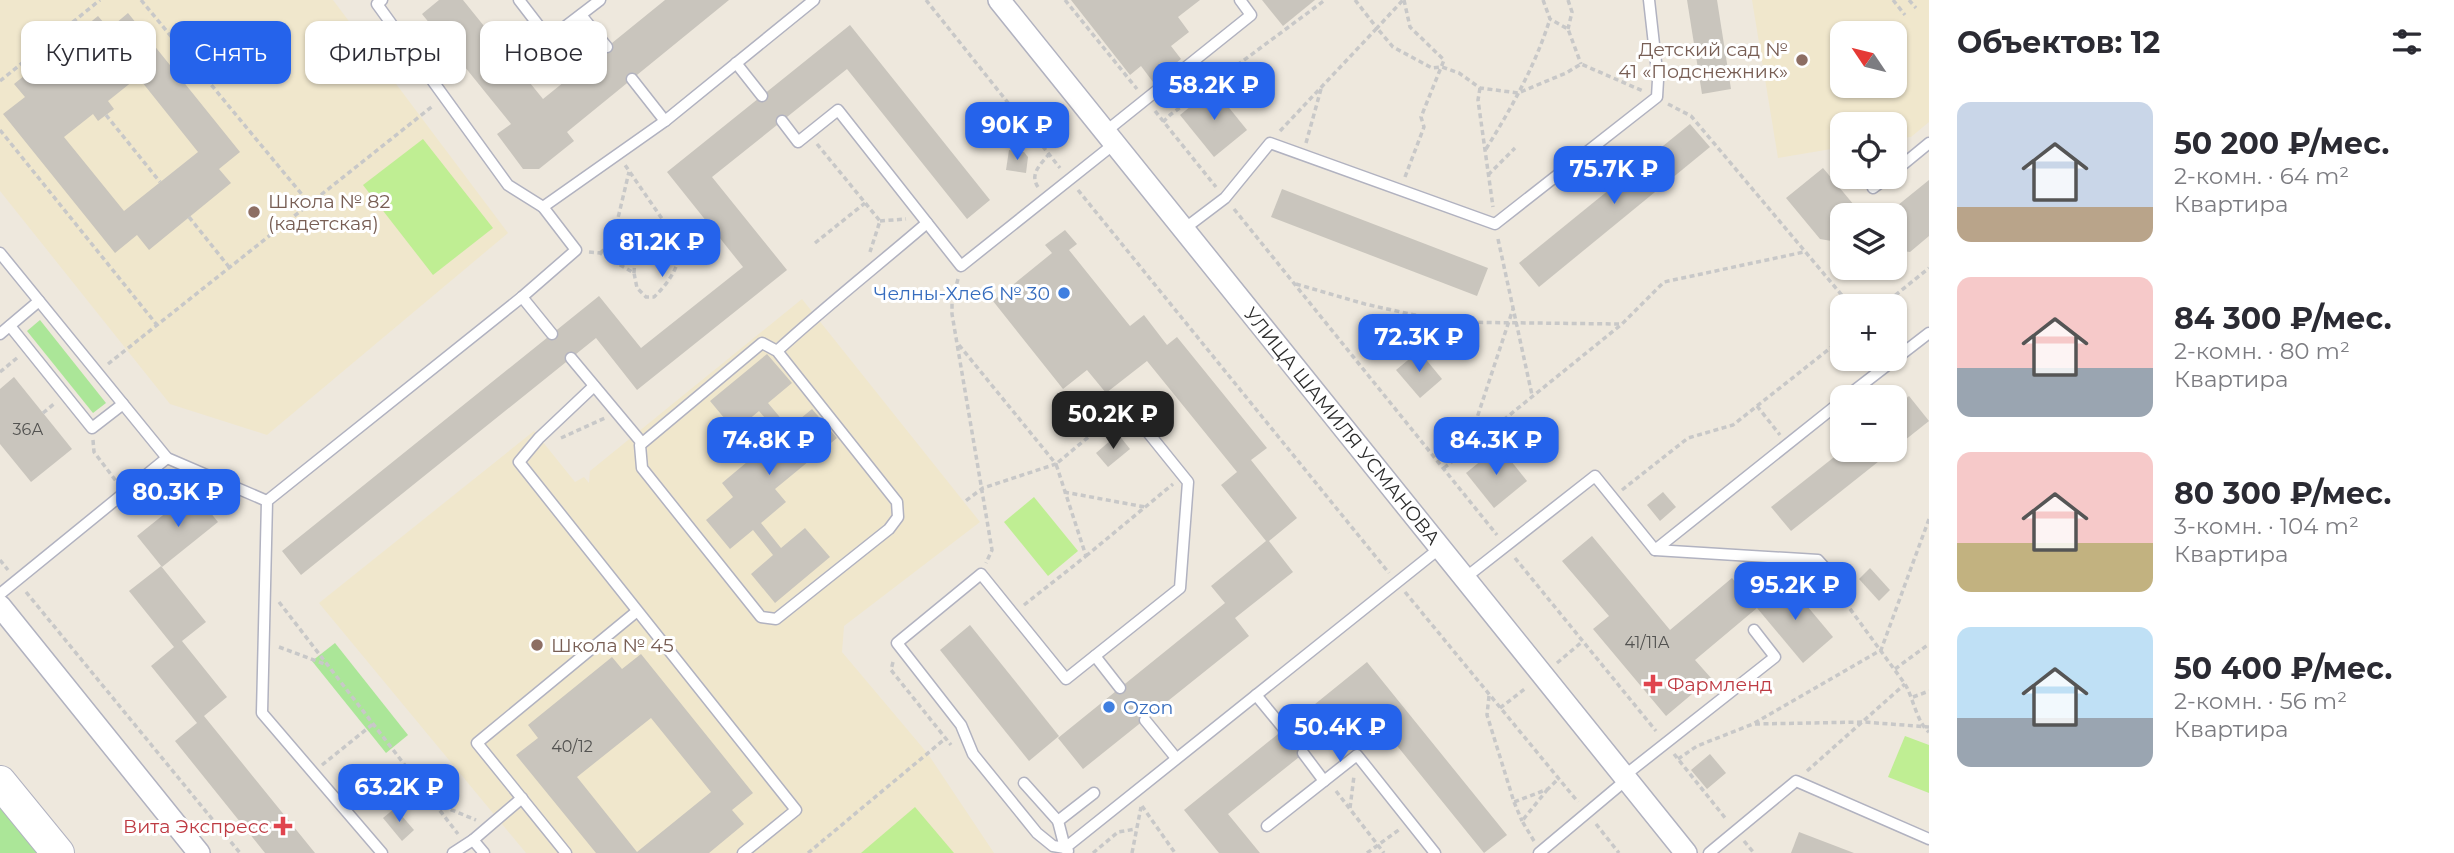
<!DOCTYPE html>
<html lang="ru">
<head>
<meta charset="utf-8">
<style>
	body { margin:0; font-family:Montserrat,sans-serif; background:#f7f7f7; color:#2b2b33; height:100vh; display:flex; flex-direction:column; font-size:26px; white-space:nowrap }
	* { box-sizing:border-box; margin:0 }
	p { font-size:23px; color:#7c7c81 }
	.icon { flex:none; width:38px; height:38px; fill:none; stroke:currentColor; stroke-width:2; stroke-linecap:round; stroke-linejoin:round }
	.map { position:relative; flex:1; overflow:hidden }
	.panel { display:flex; flex-direction:column; background:#fff; width:525px }
	.panel>* { flex:none }
	.top-card { position:absolute; left:21px; top:21px; width:665px; height:63px; display:flex; gap:14px }
	.needle { width:46px; rotate:305deg }
	.tools { position:absolute; left:1830px; top:21px; display:grid; gap:14px }
	.tools a { display:grid; place-items:center; width:77px; height:77px; border-radius:14px; background:#fff; box-shadow:0 2px 5px #0004; font-size:35px }
	.price { position:absolute; translate:-50% -60px; padding:0 16px; border-radius:14px; background:#2563eb; color:#fff; font-size:23px; line-height:46px; filter:drop-shadow(0 2px 4px #0008) }
	.price::after { content:''; position:absolute; left:50%; top:42px; width:21px; height:16px; margin-left:-10px; background:inherit; clip-path:polygon(0 0,100% 0,50% 100%) }
	.price.on { background:#222; color:#fff }
	ul { padding:0; list-style:none }
	li { display:flex; align-items:center; gap:21px; height:175px; padding:0 28px }
	li span { display:grid; place-items:center; flex:none; width:196px; height:140px; border-radius:14px; color:#555 }
	li>.icon { margin-inline-start:auto }
	span .icon { width:84px; height:84px; fill:#fffc; stroke-width:1 }
	li b { font-size:30px }
	h2 { display:flex; justify-content:space-between; align-items:center; height:84px; padding:0 28px; font-size:30px }
	.tag { padding:0 24px; border-radius:14px; background:#fff; box-shadow:0 2px 5px #0004; font-size:24px; line-height:63px }
	.tag.on { background:#2563eb; color:#fff }
	main { display:flex; flex:1; min-height:0 }
	.map>svg:first-child { display:block }
</style>
</head>
<body>
<main>
<div class="map">
<svg width="1929" height="853" viewBox="0 0 1929 853">
	<rect width="100%" height="100%" fill="#eee8dd"/>
	<g fill="#f0e7cc" fill-rule="evenodd">
		<polygon points="0,0 333,0 508,233 267,435 170,404 0,191"/>
		<path d="M 1752,0 L 1929,0 L 1929,122 L 1911,137 L 1895,139 L 1895,124 L 1843,124 L 1843,147 L 1778,158 ZM 1843,33 L 1895,33 L 1895,86 L 1843,86 Z"/>
		<polygon points="802,299 980,522 844,626 842,652 928,754 994,853 526,853 319,603 534,431 575,482 584,477 589,483 590,471"/>
	</g>
	<g fill="#abe698">
		<polygon points="40,320 106,403 93,413 27,331"/>
		<polygon points="335,643 408,735 386,753 312,661"/>
		<polygon points="0,799 43,853 0,853"/>
	</g>
	<g fill="#bfee93">
		<polygon points="423,139 493,228 433,275 363,185"/>
		<polygon points="1034,497 1078,551 1048,576 1004,522"/>
		<polygon points="1905,736 1929,745 1929,793 1888,777"/>
		<polygon points="915,807 954,853 861,853"/>
	</g>
	<g fill="#c9c5bd" fill-rule="evenodd">
		<polygon points="439,0 463,0 543,99 665,0 729,0 567,132 574,141 539,169 523,169 497,134 511,124 422,14"/>
		<polygon points="1071,0 1200,0 1178,17 1189,32 1171,46 1181,59 1153,82 1141,66 1130,75"/>
		<polygon points="1262,0 1315,0 1283,26"/>
		<polygon points="1687,0 1717,0 1731,89 1702,94"/>
		<path d="M 128,13 L 240,152 L 219,169 L 231,183 L 149,250 L 137,235 L 115,253 L 3,114 L 25,97 L 14,84 L 98,16 L 109,29 ZM 138,77 L 198,152 L 124,211 L 64,137 L 93,114 L 98,121 L 114,109 L 108,101 Z"/>
		<polygon points="850,25 990,200 967,219 847,69 712,177 787,270 637,390 596,338 301,575 282,551 599,296 641,348 743,267 667,172"/>
		<polygon points="1213,88 1247,130 1214,157 1180,115"/>
		<polygon points="1690,124 1710,147 1539,287 1519,263"/>
		<polygon points="1009,150 1024,152 1028,157 1026,173 1006,170"/>
		<polygon points="1823,168 1854,205 1887,214 1929,180 1929,236 1910,252 1895,250 1895,215 1843,215 1843,243 1820,239 1786,198"/>
		<polygon points="1282,189 1488,268 1477,296 1271,217"/>
		<polygon points="1065,230 1077,244 1069,250 1130,326 1144,315 1167,345 1177,337 1267,448 1251,460 1297,518 1269,541 1293,572 1235,618 1249,636 1083,769 1058,738 1225,603 1211,586 1266,541 1221,485 1237,472 1147,361 1106,393 1087,370 1063,389 993,301 1052,253 1045,245"/>
		<polygon points="1419,351 1442,379 1420,398 1396,370"/>
		<polygon points="767,354 792,383 768,403 789,428 812,409 837,438 775,489 786,502 761,523 781,548 805,528 830,557 775,603 751,574 773,555 753,530 730,549 706,520 733,497 722,483 779,435 759,411 735,431 710,401"/>
		<polygon points="14,377 72,449 31,482 0,444 0,389"/>
		<polygon points="1909,396 1929,421 1895,448 1895,408"/>
		<polygon points="1118,434 1130,449 1108,467 1096,453"/>
		<polygon points="1499,446 1527,481 1494,508 1466,473"/>
		<polygon points="1843,450 1893,450 1791,531 1771,507"/>
		<polygon points="193,491 218,522 162,567 137,536"/>
		<polygon points="1663,492 1676,507 1660,521 1647,505"/>
		<polygon points="1592,536 1670,630 1732,578 1757,608 1695,660 1711,678 1666,716 1593,629 1609,616 1562,561"/>
		<polygon points="161,566 206,622 182,641 227,697 204,716 315,853 265,853 175,741 197,723 151,666 174,647 129,591"/>
		<polygon points="1870,568 1890,590 1879,601 1859,579"/>
		<polygon points="1787,582 1833,637 1803,663 1757,608"/>
		<polygon points="970,625 1059,736 1029,761 940,650"/>
		<path d="M 641,654 L 753,793 L 732,810 L 744,824 L 709,853 L 596,853 L 516,755 L 538,738 L 528,725 L 612,657 L 622,669 ZM 651,718 L 711,792 L 637,852 L 577,777 Z"/>
		<polygon points="1367,662 1507,835 1484,853 1364,705 1228,814 1260,853 1219,853 1184,810"/>
		<polygon points="1710,754 1726,773 1707,789 1691,770"/>
		<polygon points="395,808 414,830 402,841 383,818"/>
		<polygon points="1799,832 1854,853 1791,853"/>
	</g>
	<g fill="none" stroke-linecap="round" stroke-linejoin="round">
		<defs>
			<g id="lane">
				<polyline points="382,0 377,4 508,185 543,207"/>
				<polyline points="519,0 549,39 600,0"/>
				<polyline points="581,15 607,47"/>
				<polyline points="736,63 762,96"/>
				<polyline points="632,79 665,121"/>
				<polyline points="782,121 798,142 838,110 961,266 1114,144"/>
				<polyline points="1105,132 1251,15 1240,0"/>
				<polyline points="1895,171 1929,143"/>
				<polyline points="1873,188 1888,177"/>
				<polyline points="1184,229 1225,198 1270,143 1495,224 1657,97 1658,80 1649,0"/>
				<polyline points="0,253 167,458 267,501"/>
				<polyline points="522,297 552,334"/>
				<polyline points="10,326 92,428 123,404"/>
				<polyline points="0,334 39,301"/>
				<path d="M 777,351 L 762,343 L 640,445 L 642,468 L 761,617 L 776,619 L 889,529 L 898,517 L 897,502 L 777,351 C 826,306 877,266 927,223"/>
				<polyline points="571,358 642,443"/>
				<polyline points="594,386 539,438 519,462 796,810 743,853"/>
				<polyline points="1846,397 1929,333"/>
				<polyline points="1655,550 1818,560 1845,590"/>
				<polyline points="1465,578 1595,476 1655,550 1843,400"/>
				<polyline points="0,594 167,458"/>
				<polyline points="1095,656 1120,688"/>
				<polyline points="1256,695 1284,729"/>
				<polyline points="1145,720 1176,758"/>
				<polyline points="1303,753 1324,781"/>
				<polyline points="1624,776 1775,657 1754,630"/>
				<polyline points="1024,783 1058,821"/>
				<polyline points="1094,793 1058,821 1065,848 1053,846 1037,833 973,754 961,725 897,643 981,574 1066,679 1180,588 1188,482 1121,399"/>
				<polyline points="1267,826 1357,755 1435,853"/>
				<polyline points="473,840 522,798"/>
				<polyline points="1068,851 1065,848 1440,548"/>
				<polyline points="382,853 262,713 267,501 522,297 576,250 543,207 665,121 814,0"/>
				<polyline points="453,853 473,840 484,853"/>
				<polyline points="566,853 477,743 636,612"/>
				<polyline points="1539,853 1626,780"/>
				<polyline points="1709,853 1796,781 1929,839"/>
			</g>
			<g id="street">
				<polyline points="999,0 1686,853"/>
				<polyline points="0,606 199,853"/>
			</g>
			<polyline id="secondary" points="0,782 58,853"/>
		</defs>
		<use href="#lane" stroke="#b1b2c0" stroke-width="13"/>
		<use href="#street" stroke="#b1b2c0" stroke-width="24"/>
		<use href="#secondary" stroke="#b1b2c0" stroke-width="34"/>
		<g stroke="#c8c8c8" stroke-width="3.5" stroke-dasharray="5 3.5" stroke-linecap="butt">
			<polyline points="141,0 309,203"/>
			<polyline points="926,0 1060,168"/>
			<polyline points="1065,0 1137,89"/>
			<polyline points="1355,0 1377,28 1403,0"/>
			<polyline points="1404,0 1410,27 1444,60 1421,117 1424,127 1405,177"/>
			<polyline points="1543,0 1550,19 1568,29 1581,64"/>
			<polyline points="1568,0 1572,12 1568,29"/>
			<polyline points="1893,0 1905,15"/>
			<polyline points="1909,0 1916,8"/>
			<polyline points="0,81 100,0"/>
			<polyline points="1480,88 1478,100 1493,207"/>
			<polyline points="1668,104 1691,116 1851,306"/>
			<polyline points="1155,111 1216,187"/>
			<polyline points="106,115 160,182"/>
			<polyline points="1163,122 1170,115 1325,0"/>
			<polyline points="0,130 157,325"/>
			<polyline points="1280,131 1377,28 1393,47 1432,68 1442,67 1459,73 1480,88 1518,93 1566,73 1581,64 1643,91"/>
			<polyline points="1306,143 1321,89"/>
			<polyline points="817,144 880,221 870,252"/>
			<path d="M 1486,149 C 1512,107 1535,66 1550,19"/>
			<polyline points="1488,175 1515,148"/>
			<path d="M 1038,187 C 1029,174 1041,164 1049,154"/>
			<polyline points="1078,190 1389,573"/>
			<polyline points="1234,209 1497,535"/>
			<polyline points="189,217 229,267"/>
			<polyline points="880,221 906,219"/>
			<polyline points="1498,239 1532,395"/>
			<polyline points="815,243 865,203"/>
			<path d="M 589,252 L 600,253 L 634,273 L 637,288 L 646,297 L 654,297 C 673,279 693,248 667,226 L 625,165"/>
			<polyline points="600,253 612,243 629,172"/>
			<path d="M 634,273 C 635,249 643,235 667,226"/>
			<polyline points="958,279 952,301 952,314 992,550 986,563"/>
			<polyline points="1296,284 1365,304 1446,322 1619,324"/>
			<polyline points="1882,306 1929,268"/>
			<polyline points="959,345 1056,464 983,488 964,502"/>
			<polyline points="108,364 434,105"/>
			<polyline points="0,372 17,358"/>
			<polyline points="1757,406 1780,435"/>
			<polyline points="43,413 55,403"/>
			<polyline points="561,438 605,418"/>
			<polyline points="93,440 94,452 116,481"/>
			<polyline points="1467,448 1513,309"/>
			<polyline points="1444,468 1622,324 1664,282 1804,252"/>
			<polyline points="1622,490 1688,438 1733,425 1843,338"/>
			<polyline points="1064,492 1145,507"/>
			<polyline points="1086,556 1173,484"/>
			<polyline points="1515,558 1656,731"/>
			<polyline points="0,560 8,570"/>
			<polyline points="26,592 240,853"/>
			<polyline points="1405,592 1578,802"/>
			<polyline points="279,602 458,834"/>
			<path d="M 1845,602 L 1905,684 C 1913,697 1917,723 1929,732"/>
			<polyline points="1024,605 1086,556 1056,464 1116,414"/>
			<polyline points="279,647 327,665"/>
			<polyline points="893,662 891,670 951,745"/>
			<polyline points="1557,663 1583,641"/>
			<polyline points="1895,669 1929,644"/>
			<polyline points="1489,696 1487,715 1514,802 1548,789 1558,779"/>
			<polyline points="1913,697 1929,691"/>
			<polyline points="1500,708 1526,688"/>
			<polyline points="1755,724 1864,722 1929,727"/>
			<polyline points="1674,754 1726,819"/>
			<polyline points="1678,759 1697,746 1753,724 1881,650 1929,519"/>
			<polyline points="322,765 373,724"/>
			<polyline points="1807,771 1905,684"/>
			<polyline points="1336,791 1384,853"/>
			<polyline points="1514,802 1522,821"/>
			<polyline points="435,803 476,820"/>
			<polyline points="1142,806 1175,853"/>
			<polyline points="1350,808 1354,776"/>
			<polyline points="1596,824 1619,853"/>
			<polyline points="1534,841 1522,821 1547,790"/>
			<polyline points="1744,841 1754,853"/>
			<polyline points="808,853 946,738"/>
			<polyline points="1093,853 1118,832 1136,829"/>
			<polyline points="1132,853 1141,807"/>
			<polyline points="1367,853 1400,829"/>
		</g>
		<use href="#lane" stroke="#fff" stroke-width="10"/>
		<use href="#street" stroke="#fff" stroke-width="21"/>
		<use href="#secondary" stroke="#fff" stroke-width="32"/>
	</g>
	<g fill="#8d6e63" stroke="#fff" stroke-width="2.5">
		<circle cx="1802" cy="60" r="7"/>
		<circle cx="254" cy="212" r="7"/>
		<circle cx="537" cy="645" r="7"/>
	</g>
	<g fill="#3f7fe0" stroke="#fff" stroke-width="2.5">
		<circle cx="1064" cy="293" r="7"/>
		<circle cx="1109" cy="707" r="7"/>
	</g>
	<g fill="#e0444e" stroke="#fff" stroke-width="2.5">
		<path d="M1649.5 673.5h7v7h7v7h-7v7h-7v-7h-7v-7h7z"/>
		<path d="M279.5 815.5h7v7h7v7h-7v7h-7v-7h-7v-7h7z"/>
	</g>
	<g text-anchor="middle" dominant-baseline="central" stroke-width="6" stroke-linejoin="round" paint-order="stroke">
		<g font-size="16" fill="#525250">
			<text x="28" y="429">36А</text>
			<text x="1647" y="642">41/11А</text>
			<text x="572" y="746">40/12</text>
		</g>
		<g font-size="19" fill="#785e54" stroke="#fff" text-anchor="start">
			<text x="1788" y="49" text-anchor="end">Детский сад №<tspan x="1788" dy="22">41 «Подснежник»</tspan></text>
			<text x="268" y="201">Школа № 82<tspan x="268" dy="22">(кадетская)</tspan></text>
			<text x="551" y="645">Школа № 45</text>
		</g>
		<g font-size="19" fill="#366cbe" stroke="#fff" text-anchor="end">
			<text x="1050" y="293">Челны-Хлеб № 30</text>
			<text x="1123" y="707" text-anchor="start">Ozon</text>
		</g>
		<g font-size="19" fill="#2b2b2b" stroke="#fff">
			<text transform="translate(1342 426) rotate(51)">УЛИЦА ШАМИЛЯ УСМАНОВА</text>
		</g>
		<g font-size="19" fill="#be3a42" stroke="#fff" text-anchor="start">
			<text x="1667" y="684">Фармленд</text>
			<text x="269" y="826" text-anchor="end">Вита Экспресс</text>
		</g>
	</g>
</svg>
<div class="tools">
<a><svg class="needle" viewBox="-14 -14 28 28"><path d="M0-13l5 13h-10z" fill="#e53935"/><path d="M0 13l5-13h-10z" fill="#7c7c81"/></svg></a>
<a><svg class="icon" aria-label="locate" viewBox="0 0 24 24"><circle cx="12" cy="12" r="6"/><path d="M12 2v4M12 18v4M2 12h4M18 12h4"/></svg></a>
<a><svg class="icon" aria-label="layers" viewBox="0 0 24 24"><path d="M12 4l9 5-9 5-9-5zM3 14l9 5 9-5"/></svg></a>
<a>+</a>
<a>−</a>
</div>
<b class="price" style="left:1214px;top:122px">58.2K ₽</b>
<b class="price" style="left:1017px;top:162px">90K ₽</b>
<b class="price" style="left:1614px;top:206px">75.7K ₽</b>
<b class="price" style="left:662px;top:279px">81.2K ₽</b>
<b class="price" style="left:1419px;top:374px">72.3K ₽</b>
<b class="price on" style="left:1113px;top:451px">50.2K ₽</b>
<b class="price" style="left:769px;top:477px">74.8K ₽</b>
<b class="price" style="left:1496px;top:477px">84.3K ₽</b>
<b class="price" style="left:178px;top:529px">80.3K ₽</b>
<b class="price" style="left:1795px;top:622px">95.2K ₽</b>
<b class="price" style="left:1340px;top:764px">50.4K ₽</b>
<b class="price" style="left:399px;top:824px">63.2K ₽</b>
<div class="top-card">
<a class="tag">Купить</a>
<a class="tag on">Снять</a>
<a class="tag">Фильтры</a>
<a class="tag">Новое</a>
</div>
</div>
<section class="panel">
<h2>Объектов: 12<svg class="icon" aria-label="filters" viewBox="0 0 24 24"><path d="M4 7h16M4 17h16"/><circle cx="9" cy="7" r="2"/><circle cx="15" cy="17" r="2"/></svg></h2>
<ul>
<li><span style="background:linear-gradient(#c9d6e8 75%,#b9a48a 0)"><svg class="icon" aria-label="home" viewBox="0 0 24 24"><path d="M3 11l9-7 9 7M6 9v11h12V9"/></svg></span><div><b>50 200 ₽/мес.</b><p>2-комн. · 64 m²</p><p>Квартира</p></div></li>
<li><span style="background:linear-gradient(#f6c9c9 65%,#9aa5b1 0)"><svg class="icon" aria-label="home" viewBox="0 0 24 24"><path d="M3 11l9-7 9 7M6 9v11h12V9"/></svg></span><div><b>84 300 ₽/мес.</b><p>2-комн. · 80 m²</p><p>Квартира</p></div></li>
<li><span style="background:linear-gradient(#f6c9c9 65%,#c2b280 0)"><svg class="icon" aria-label="home" viewBox="0 0 24 24"><path d="M3 11l9-7 9 7M6 9v11h12V9"/></svg></span><div><b>80 300 ₽/мес.</b><p>3-комн. · 104 m²</p><p>Квартира</p></div></li>
<li><span style="background:linear-gradient(#bfe0f5 65%,#9aa5b1 0)"><svg class="icon" aria-label="home" viewBox="0 0 24 24"><path d="M3 11l9-7 9 7M6 9v11h12V9"/></svg></span><div><b>50 400 ₽/мес.</b><p>2-комн. · 56 m²</p><p>Квартира</p></div></li>
</ul>
</section>
</main>
</body>
</html>
